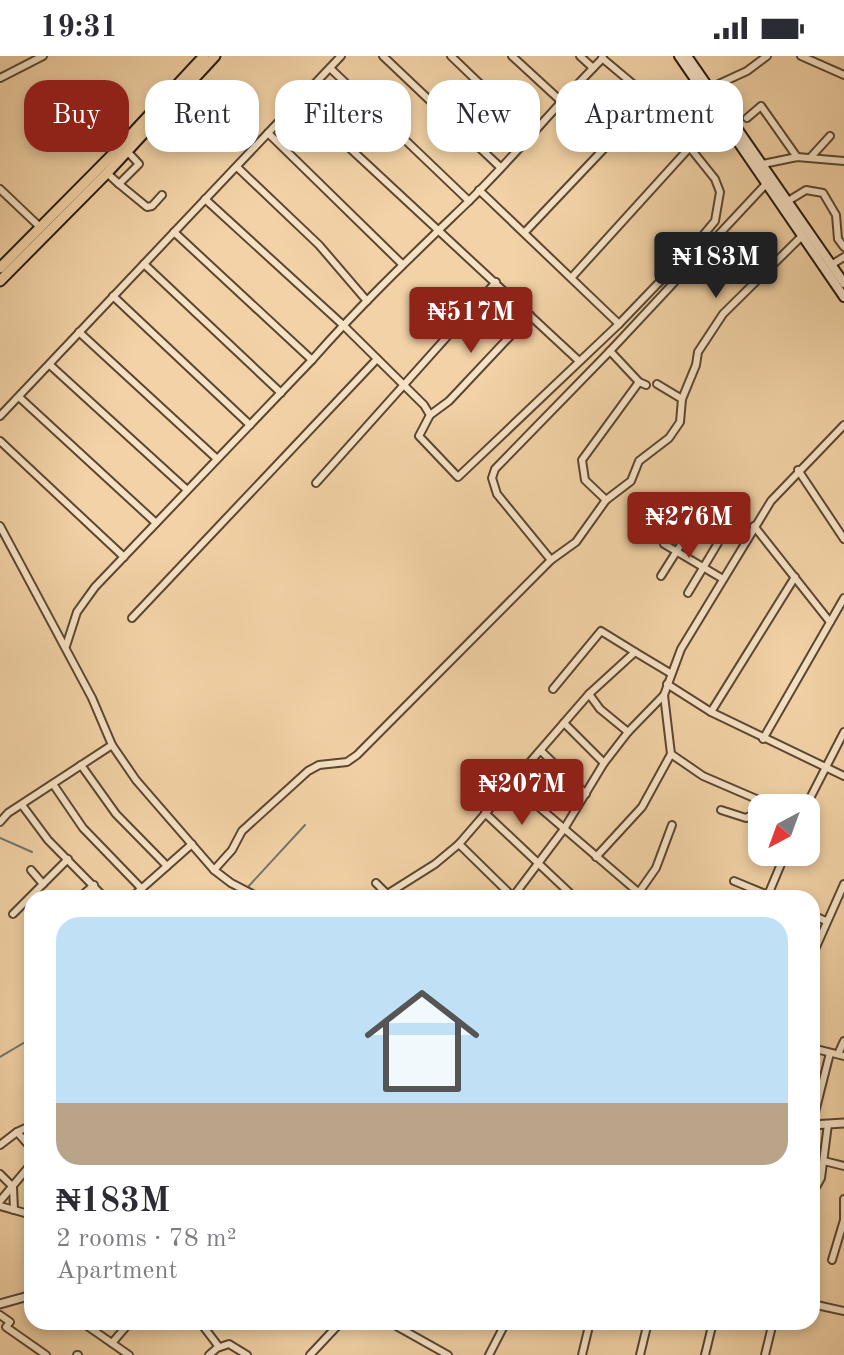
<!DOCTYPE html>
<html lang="en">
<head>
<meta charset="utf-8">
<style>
	body { margin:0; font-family:"Old Standard TT",serif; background:#f7f7f7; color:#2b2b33; height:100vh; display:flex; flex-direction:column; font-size:30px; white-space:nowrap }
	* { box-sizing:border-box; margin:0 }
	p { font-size:26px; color:#7c7c81 }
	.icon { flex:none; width:44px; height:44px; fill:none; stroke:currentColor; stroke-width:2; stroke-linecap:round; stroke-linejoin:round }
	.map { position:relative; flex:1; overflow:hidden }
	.panel { position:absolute; left:24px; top:834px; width:796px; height:440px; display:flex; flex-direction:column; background:#fff; border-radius:24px; box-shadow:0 4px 12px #0003 }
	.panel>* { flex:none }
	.banner { position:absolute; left:24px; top:24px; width:796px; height:72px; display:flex; gap:16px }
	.needle { width:52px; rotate:221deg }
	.fabs { position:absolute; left:748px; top:738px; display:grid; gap:16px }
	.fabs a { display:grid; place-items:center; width:72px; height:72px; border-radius:16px; background:#fff; box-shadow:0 4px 12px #0003; font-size:40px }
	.price { position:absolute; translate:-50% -68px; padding:0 18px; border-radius:8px; background:#8f2418; color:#fff; font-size:26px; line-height:52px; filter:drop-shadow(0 2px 4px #0008) }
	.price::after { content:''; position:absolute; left:50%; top:48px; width:24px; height:18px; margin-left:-12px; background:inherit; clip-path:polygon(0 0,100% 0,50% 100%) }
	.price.current { background:#222; color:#fff }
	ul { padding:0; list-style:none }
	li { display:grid; align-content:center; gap:16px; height:424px; padding:0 32px }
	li+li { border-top:2px solid #e1e1e2 }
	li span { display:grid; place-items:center; height:248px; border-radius:24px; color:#555 }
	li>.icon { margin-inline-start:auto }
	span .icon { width:144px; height:144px; fill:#fffc; stroke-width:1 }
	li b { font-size:34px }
	.tag { padding:0 28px; border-radius:24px; background:#fff; box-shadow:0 4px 12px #0003; font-size:28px; line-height:72px }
	.tag.current { background:#8f2418; color:#fff }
	.status { display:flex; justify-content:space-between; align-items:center; height:56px; padding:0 40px; background:#fff; direction:ltr }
	.status svg { height:22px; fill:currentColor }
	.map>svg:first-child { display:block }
</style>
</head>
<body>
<div class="status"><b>19:31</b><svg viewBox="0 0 49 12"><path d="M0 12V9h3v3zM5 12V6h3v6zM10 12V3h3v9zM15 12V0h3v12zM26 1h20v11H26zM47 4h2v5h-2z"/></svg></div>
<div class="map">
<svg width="844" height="1299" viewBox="0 0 844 1299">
	<rect width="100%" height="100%" fill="#f2d2a6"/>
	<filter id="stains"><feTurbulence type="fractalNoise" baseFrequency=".0025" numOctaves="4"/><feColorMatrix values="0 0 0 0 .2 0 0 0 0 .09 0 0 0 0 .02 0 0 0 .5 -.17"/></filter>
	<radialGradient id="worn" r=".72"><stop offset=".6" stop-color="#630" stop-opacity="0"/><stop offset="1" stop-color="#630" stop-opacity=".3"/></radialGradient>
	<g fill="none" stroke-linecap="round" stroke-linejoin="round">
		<g stroke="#707670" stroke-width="2">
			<polyline points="0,782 32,796"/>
			<polyline points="247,832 305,769"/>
			<polyline points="233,842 241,837"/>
			<polyline points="0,1001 32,982"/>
		</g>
		<defs>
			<g id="minor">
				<polyline points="383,0 500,111"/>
				<polyline points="451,0 532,78"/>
				<polyline points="512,0 562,46"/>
				<polyline points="580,0 593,12"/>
				<polyline points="801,0 844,19"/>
				<polyline points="331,13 469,145"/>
				<polyline points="0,22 43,0"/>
				<polyline points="710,32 747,15 767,0"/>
				<polyline points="299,45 579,305"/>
				<polyline points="747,62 761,50 797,101"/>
				<polyline points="268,77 402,208"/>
				<polyline points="810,102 830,80"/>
				<polyline points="763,108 797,101 844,105"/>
				<polyline points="237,111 319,189 367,245"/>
				<polyline points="107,117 119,128 139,108 127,95"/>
				<polyline points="119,128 147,151 152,150 162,139"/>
				<polyline points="0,133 41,172"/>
				<polyline points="479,134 619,268"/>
				<polyline points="205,143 343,269 424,349 430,359 419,380 458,421 619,268 695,189 715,165 720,136 715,123 651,43 602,2"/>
				<polyline points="788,145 806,134 823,137 836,159 838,183 844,191"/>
				<polyline points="174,176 312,304"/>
				<polyline points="525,176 651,43"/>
				<polyline points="144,208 281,337"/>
				<polyline points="831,209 844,201"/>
				<polyline points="572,221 691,90"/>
				<polyline points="113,240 250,369"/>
				<polyline points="79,276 216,402"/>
				<polyline points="610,295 639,326"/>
				<polyline points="50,309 186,433"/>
				<polyline points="657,328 682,343"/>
				<polyline points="19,341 156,467"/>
				<polyline points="430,359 449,345 530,259"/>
				<polyline points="0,360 341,0"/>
				<polyline points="0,385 124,501"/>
				<polyline points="798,414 844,483"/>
				<polyline points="316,427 496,226"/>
				<polyline points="606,444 631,425 639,405 669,382 680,366 682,343 696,309 698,296 723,258 802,180"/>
				<polyline points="0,470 92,642 112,689 136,724 214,814 231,827 260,842"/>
				<polyline points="754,470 830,566"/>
				<polyline points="664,488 723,523"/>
				<polyline points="551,504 497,438 492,422 495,413 610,295 767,127"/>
				<polyline points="661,520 692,471"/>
				<polyline points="688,537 718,487"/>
				<polyline points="132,562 377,303"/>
				<path d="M 66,590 L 77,556 L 95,531 L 312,304 C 361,248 415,197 468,146 C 515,100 557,48 603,2"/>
				<polyline points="667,628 711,656 844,720"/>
				<polyline points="553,633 601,575 635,596"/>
				<polyline points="589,638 600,653 628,676"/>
				<polyline points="711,656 795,521"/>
				<polyline points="564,667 604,707"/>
				<polyline points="763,683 844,542"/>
				<polyline points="541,695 586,738"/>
				<polyline points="671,698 703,720 761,745"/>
				<polyline points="81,709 116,758 167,810"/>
				<polyline points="511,727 638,836"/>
				<polyline points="53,728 83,772 141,832"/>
				<polyline points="22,749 48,784 105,842"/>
				<polyline points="805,752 844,676"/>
				<polyline points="721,754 746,762 762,754"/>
				<polyline points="485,757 575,842"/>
				<polyline points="0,766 8,757 112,689"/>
				<polyline points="459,788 513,841"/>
				<polyline points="596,801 642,751 671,698 664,639"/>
				<polyline points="31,814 43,828"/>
				<polyline points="214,814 232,794 242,775 308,715 319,709 347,706 357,699 551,504 576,486 606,444 585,424 582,404 639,326 646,329"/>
				<polyline points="734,825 775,842"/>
				<polyline points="376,827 387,838"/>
				<polyline points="768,839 786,796"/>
				<polyline points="79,842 94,829"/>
				<polyline points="131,842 192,788"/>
				<polyline points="381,842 435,808 459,788 589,638 635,596 670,617"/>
				<polyline points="512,842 564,773 604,707 628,676 664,639 681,593 771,445 844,369"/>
				<polyline points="635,842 656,812 672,769"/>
				<polyline points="13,858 68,803"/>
				<polyline points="812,859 826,865"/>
				<polyline points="812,900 844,828"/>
				<polyline points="812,992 844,1000"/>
				<polyline points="838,998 844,985"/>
				<polyline points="812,1068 830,997"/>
				<polyline points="17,1076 32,1093"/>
				<polyline points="0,1089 17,1076 32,1069"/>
				<polyline points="824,1105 844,1110"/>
				<polyline points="0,1118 13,1131 14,1154"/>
				<polyline points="812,1138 821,1122 828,1068"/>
				<polyline points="0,1145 32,1107"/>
				<polyline points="0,1150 32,1159"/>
				<polyline points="832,1204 844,1164 844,1143"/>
				<polyline points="812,1248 844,1255"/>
				<polyline points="0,1259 10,1266 6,1271 46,1299"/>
				<polyline points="200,1266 219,1291"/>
				<polyline points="389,1266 448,1299"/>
				<polyline points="83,1267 129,1299"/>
				<polyline points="112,1287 130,1266"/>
				<polyline points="77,1299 78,1299"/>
				<polyline points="209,1299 217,1292 229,1288 247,1299"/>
				<polyline points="310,1299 341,1266"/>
				<polyline points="489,1299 506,1266"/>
				<polyline points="582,1299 590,1266"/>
				<polyline points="640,1299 648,1266"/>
				<polyline points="705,1299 713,1266"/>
				<polyline points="765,1299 773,1266"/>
			</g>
			<g id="tertiary">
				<polyline points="812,1069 844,1067"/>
				<polyline points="0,1248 32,1239"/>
			</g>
			<g id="secondary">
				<polyline points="679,0 844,241"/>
				<polyline points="687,0 844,227"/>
			</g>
			<g id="primary">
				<polyline points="0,212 112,99 204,0"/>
				<polyline points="0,225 107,117 215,0"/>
			</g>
		</defs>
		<use href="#minor" stroke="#5a4732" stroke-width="10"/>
		<use href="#tertiary" stroke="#5a4732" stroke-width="11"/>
		<use href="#secondary" stroke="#27190c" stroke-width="12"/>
		<use href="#primary" stroke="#27190c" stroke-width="13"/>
		<use href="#minor" stroke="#f7e2c5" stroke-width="6"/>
		<use href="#tertiary" stroke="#f7e2c5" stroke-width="7"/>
		<use href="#secondary" stroke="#f7e2c5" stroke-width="8"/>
		<use href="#primary" stroke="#f2d2a6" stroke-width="9"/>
	</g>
	<rect width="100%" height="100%" filter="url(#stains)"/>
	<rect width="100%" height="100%" fill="url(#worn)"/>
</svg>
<div class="fabs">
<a><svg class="needle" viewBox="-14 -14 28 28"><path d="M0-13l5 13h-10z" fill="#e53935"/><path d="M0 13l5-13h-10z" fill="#7c7c81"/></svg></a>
</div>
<b class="price current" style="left:716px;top:244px">₦183M</b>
<b class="price" style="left:471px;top:299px">₦517M</b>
<b class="price" style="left:689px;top:504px">₦276M</b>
<b class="price" style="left:522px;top:771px">₦207M</b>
<div class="banner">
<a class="tag current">Buy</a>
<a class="tag">Rent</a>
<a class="tag">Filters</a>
<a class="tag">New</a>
<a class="tag">Apartment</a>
</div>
<section class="panel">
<ul>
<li><span style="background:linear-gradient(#bfe0f5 75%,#b9a48a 0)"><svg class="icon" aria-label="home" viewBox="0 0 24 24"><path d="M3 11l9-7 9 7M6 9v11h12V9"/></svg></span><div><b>₦183M</b><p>2 rooms · 78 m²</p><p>Apartment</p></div></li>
</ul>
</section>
</div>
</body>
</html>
